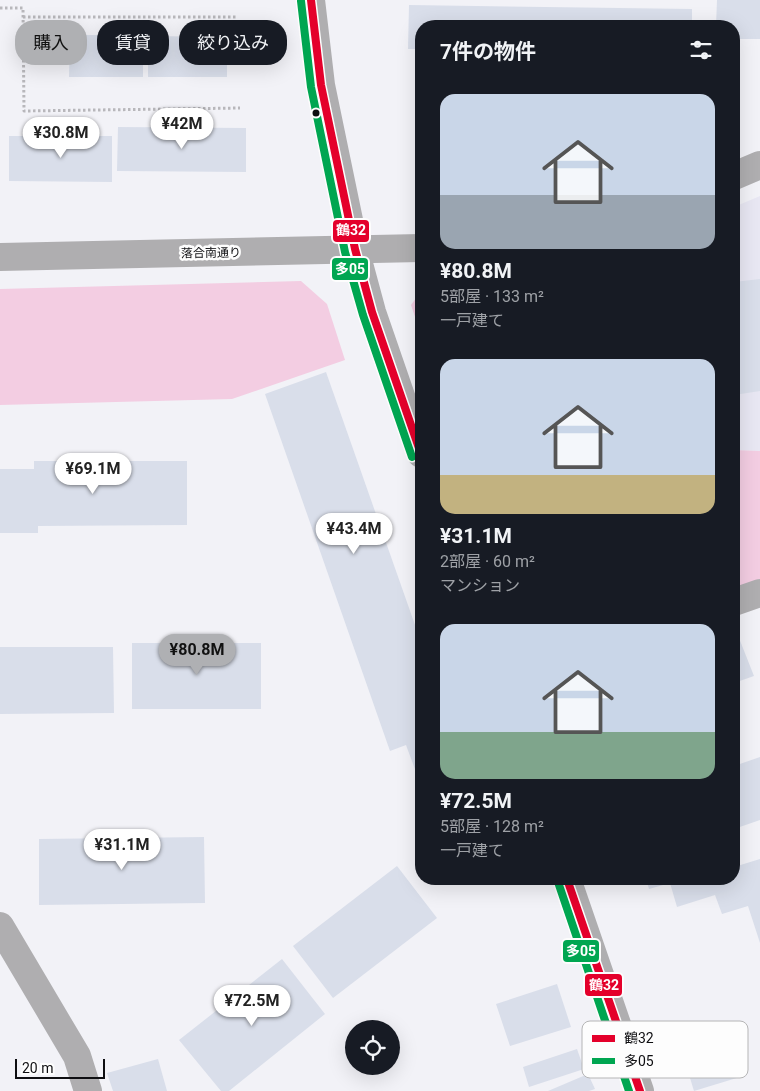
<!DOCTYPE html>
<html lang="ja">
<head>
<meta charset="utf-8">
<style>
	body { margin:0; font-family:Roboto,"Noto Sans JP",sans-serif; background:#20242c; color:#f1f3f6; height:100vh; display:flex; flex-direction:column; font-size:19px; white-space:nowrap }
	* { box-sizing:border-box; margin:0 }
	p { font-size:16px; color:#9ea1a6 }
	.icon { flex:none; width:28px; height:28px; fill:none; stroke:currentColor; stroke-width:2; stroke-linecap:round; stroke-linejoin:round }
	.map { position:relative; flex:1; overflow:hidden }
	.details { position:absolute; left:415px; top:20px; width:325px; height:865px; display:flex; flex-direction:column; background:#171b24; border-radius:20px; box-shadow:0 5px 20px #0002 }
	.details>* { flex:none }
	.guide { position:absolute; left:15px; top:20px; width:325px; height:45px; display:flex; gap:10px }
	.fabs { position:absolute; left:345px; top:1020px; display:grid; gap:10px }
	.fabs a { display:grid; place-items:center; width:55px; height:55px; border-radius:50%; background:#171b24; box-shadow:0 5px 20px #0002; font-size:25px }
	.scale { position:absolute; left:15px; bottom:12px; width:90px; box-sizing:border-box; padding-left:5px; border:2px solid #0e0e11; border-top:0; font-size:14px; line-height:18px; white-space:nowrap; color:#0e0e11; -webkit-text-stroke:4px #fdfdfd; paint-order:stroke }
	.price { position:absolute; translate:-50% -42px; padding:0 11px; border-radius:18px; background:#fff; color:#222; font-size:16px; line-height:32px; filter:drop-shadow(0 1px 2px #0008) }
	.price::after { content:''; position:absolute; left:50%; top:30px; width:15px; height:11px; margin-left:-8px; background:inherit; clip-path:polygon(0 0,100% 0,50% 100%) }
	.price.current { background:#afb0b3; color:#111 }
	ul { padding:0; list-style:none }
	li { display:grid; align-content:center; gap:10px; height:265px; padding:0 25px }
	li span { display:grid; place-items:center; height:155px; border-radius:15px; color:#555 }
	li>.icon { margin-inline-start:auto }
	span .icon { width:90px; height:90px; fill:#fffc; stroke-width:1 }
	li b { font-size:21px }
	h2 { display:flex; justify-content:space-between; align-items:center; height:60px; padding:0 25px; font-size:21px }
	.chip { padding:0 18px; border-radius:20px; background:#171b24; box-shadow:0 5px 20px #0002; font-size:18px; line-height:45px }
	.chip.current { background:#afb0b3; color:#111 }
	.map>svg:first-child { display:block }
</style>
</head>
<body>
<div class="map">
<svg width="760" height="1091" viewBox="0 0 760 1091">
	<rect width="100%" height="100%" fill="#f2f2f7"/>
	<polygon fill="#e8e7f3" points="760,196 760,451 734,450 734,207"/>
	<g fill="#f3cde2">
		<polygon points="301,281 327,304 345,360 232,399 0,405 0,289"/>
		<polygon points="421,291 421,335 411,305"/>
		<polygon points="734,450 760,451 760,579 734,588"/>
	</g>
	<g fill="#d9deea">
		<polygon points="717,0 760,0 760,39 734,39 734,26 716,26"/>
		<polygon points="409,5 692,9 692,26 421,26 421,49 408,49"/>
		<polygon points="70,35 143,35 143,77 69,77"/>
		<polygon points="148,36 227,37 227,77 148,77"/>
		<polygon points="118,127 246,128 246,172 117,171"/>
		<polygon points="9,136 112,136 112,182 9,181"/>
		<polygon points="760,279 760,391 734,395 734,282"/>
		<polygon points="326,372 421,642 421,770 416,772 406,745 390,751 265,394"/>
		<polygon points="34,461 187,461 187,525 38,526 38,533 0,533 0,469 34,469"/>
		<polygon points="737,633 754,676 734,683 734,634"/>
		<rect x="132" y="643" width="129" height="66"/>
		<polygon points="0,647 113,647 114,713 0,714"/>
		<polygon points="760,757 760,820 734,829 734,766"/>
		<polygon points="204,837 205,903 39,905 39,839"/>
		<polygon points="760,859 760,943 748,906 722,914 715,895 677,907 670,883 649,889 646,879 734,879 734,867"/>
		<polygon points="397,866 437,918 333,998 293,946"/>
		<polygon points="282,959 325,1014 229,1091 221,1091 179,1040"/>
		<polygon points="557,984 571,1027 510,1046 496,1004"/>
		<polygon points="577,1049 584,1069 529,1087 523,1067"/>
		<polygon points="732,1052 740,1077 694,1091 686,1065"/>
		<polygon points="158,1059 167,1091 113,1091 107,1073"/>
		<polygon points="588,1074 595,1089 589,1091 548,1091"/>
	</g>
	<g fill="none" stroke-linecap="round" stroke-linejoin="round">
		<g stroke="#b8b7bb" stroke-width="3" stroke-dasharray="2.5 2.5" stroke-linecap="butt">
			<polyline points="0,8 23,8 24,111 240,108"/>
			<polyline points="23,17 236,17"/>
		</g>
		<g stroke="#afaeb0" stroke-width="28">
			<polyline points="734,602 760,593"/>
			<polyline points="0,926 77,1056 88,1091"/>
		</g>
		<g stroke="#afaeb0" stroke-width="28">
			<polyline points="311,0 321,85 355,249 372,312 421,454"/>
			<polyline points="734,176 760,165"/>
			<polyline points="0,257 421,248"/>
			<polyline points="567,879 640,1091"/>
		</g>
		<defs>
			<g id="bus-1">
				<polyline points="311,0 321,85 355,249 372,312 421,454"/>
				<polyline points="567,879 640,1091"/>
			</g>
			<g id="bus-2">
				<polyline points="301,1 311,87 345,252 363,315 412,457"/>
				<polyline points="558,882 629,1091"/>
			</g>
		</defs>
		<use href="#bus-1" stroke="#fdfdfd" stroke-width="11"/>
		<use href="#bus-2" stroke="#fdfdfd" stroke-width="11"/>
		<use href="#bus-1" stroke="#e4002b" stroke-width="8"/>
		<use href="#bus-2" stroke="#00a651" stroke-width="8"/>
	</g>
	<circle fill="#0e0e11" stroke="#fdfdfd" stroke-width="2" cx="316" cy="113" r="4.5"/>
	<g text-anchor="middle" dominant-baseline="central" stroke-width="5" stroke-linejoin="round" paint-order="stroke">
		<g font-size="12" fill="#0e0e11" stroke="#fdfdfd">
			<text transform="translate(211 253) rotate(-1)">落合南通り</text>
		</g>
	</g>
	<rect x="582" y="1021" width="166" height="57" rx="8" fill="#fdfdfd" stroke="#b5b5b6" stroke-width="1"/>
	<rect x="592" y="1035" width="23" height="7" fill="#e4002b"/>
	<rect x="592" y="1058" width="23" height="6" fill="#00a651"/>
	<g font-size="14" fill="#0e0e11">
		<text x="624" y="1043">鶴32</text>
		<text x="624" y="1066">多05</text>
	</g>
	<g stroke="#fdfdfd" stroke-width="2">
		<rect x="332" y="219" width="38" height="24" rx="5" fill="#e4002b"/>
		<rect x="331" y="257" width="38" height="24" rx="5" fill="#00a651"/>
		<rect x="562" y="939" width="38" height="24" rx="5" fill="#00a651"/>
		<rect x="584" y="973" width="39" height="24" rx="5" fill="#e4002b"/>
	</g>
	<g font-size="14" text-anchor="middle" font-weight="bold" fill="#fff">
		<text x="351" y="235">鶴32</text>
		<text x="350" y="274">多05</text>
		<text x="581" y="956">多05</text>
		<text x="604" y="990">鶴32</text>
	</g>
</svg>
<div class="fabs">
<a><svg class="icon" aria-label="locate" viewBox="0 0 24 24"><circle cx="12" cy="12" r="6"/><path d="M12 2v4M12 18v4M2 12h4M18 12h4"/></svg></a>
</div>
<div class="scale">20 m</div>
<b class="price" style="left:182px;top:150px">¥42M</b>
<b class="price" style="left:61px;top:159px">¥30.8M</b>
<b class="price" style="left:93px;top:495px">¥69.1M</b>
<b class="price" style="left:354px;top:555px">¥43.4M</b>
<b class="price current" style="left:197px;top:676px">¥80.8M</b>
<b class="price" style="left:122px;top:871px">¥31.1M</b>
<b class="price" style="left:252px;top:1027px">¥72.5M</b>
<div class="guide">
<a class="chip current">購入</a>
<a class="chip">賃貸</a>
<a class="chip">絞り込み</a>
</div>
<section class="details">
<h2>7件の物件<svg class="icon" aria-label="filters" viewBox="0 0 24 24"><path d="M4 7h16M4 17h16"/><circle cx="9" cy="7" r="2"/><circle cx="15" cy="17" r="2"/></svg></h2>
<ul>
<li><span style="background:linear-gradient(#c9d6e8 65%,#9aa5b1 0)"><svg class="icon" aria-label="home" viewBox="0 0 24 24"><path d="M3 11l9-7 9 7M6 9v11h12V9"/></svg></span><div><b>¥80.8M</b><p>5部屋 · 133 m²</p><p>一戸建て</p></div></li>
<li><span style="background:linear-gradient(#c9d6e8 75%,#c2b280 0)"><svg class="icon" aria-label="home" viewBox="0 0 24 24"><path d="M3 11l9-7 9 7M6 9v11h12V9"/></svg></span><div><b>¥31.1M</b><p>2部屋 · 60 m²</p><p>マンション</p></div></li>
<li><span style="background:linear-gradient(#c9d6e8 70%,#7fa58c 0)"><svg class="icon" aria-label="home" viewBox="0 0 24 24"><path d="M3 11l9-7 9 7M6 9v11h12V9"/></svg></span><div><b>¥72.5M</b><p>5部屋 · 128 m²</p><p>一戸建て</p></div></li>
</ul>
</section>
</div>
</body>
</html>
